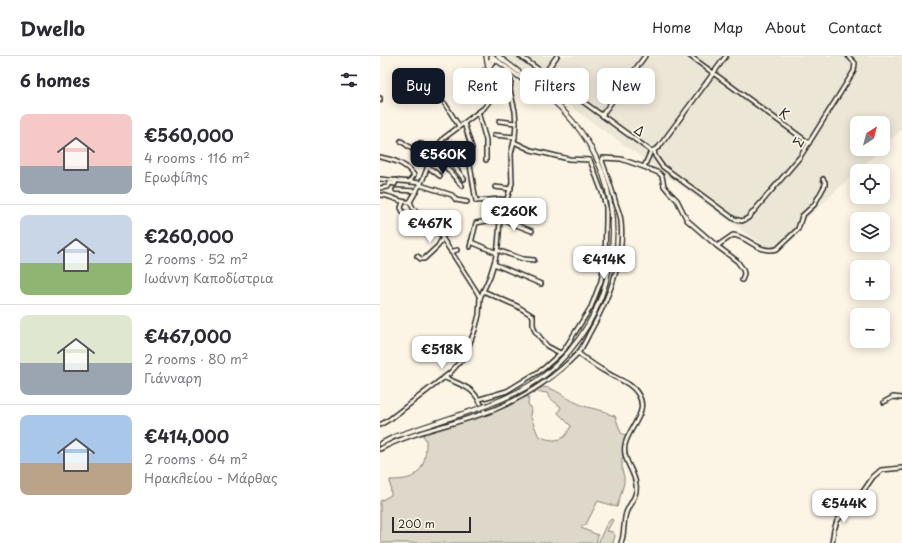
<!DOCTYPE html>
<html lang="en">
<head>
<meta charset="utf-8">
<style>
	body { margin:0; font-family:"Playpen Sans",sans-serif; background:#f7f7f7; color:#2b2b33; height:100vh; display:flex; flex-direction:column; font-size:15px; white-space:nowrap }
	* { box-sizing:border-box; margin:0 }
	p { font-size:13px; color:#7c7c81 }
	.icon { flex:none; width:22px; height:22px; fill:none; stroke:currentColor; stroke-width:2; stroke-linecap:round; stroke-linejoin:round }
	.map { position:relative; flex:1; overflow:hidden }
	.panel { display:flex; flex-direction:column; background:#fff; width:380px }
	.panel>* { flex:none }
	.guide { position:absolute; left:12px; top:12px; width:380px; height:36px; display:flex; gap:8px }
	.needle { width:26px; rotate:36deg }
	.controls { position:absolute; left:470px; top:60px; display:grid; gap:8px }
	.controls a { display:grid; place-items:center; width:40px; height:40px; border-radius:8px; background:#fff; box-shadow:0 2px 10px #0003; font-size:20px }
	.scale { position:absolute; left:12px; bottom:10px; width:79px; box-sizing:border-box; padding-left:4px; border:2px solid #2b2b2b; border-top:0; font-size:11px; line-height:14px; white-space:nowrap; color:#2b2b2b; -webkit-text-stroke:3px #fcf5e5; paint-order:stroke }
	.price { position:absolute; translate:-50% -34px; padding:0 9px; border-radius:8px; background:#fff; color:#222; font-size:13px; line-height:26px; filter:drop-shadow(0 1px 2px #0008) }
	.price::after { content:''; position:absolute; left:50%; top:24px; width:12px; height:9px; margin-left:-6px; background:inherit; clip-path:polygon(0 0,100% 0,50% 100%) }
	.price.active { background:#111827; color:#fff }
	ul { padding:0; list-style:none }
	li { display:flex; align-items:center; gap:12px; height:100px; padding:0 20px }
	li+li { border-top:1px solid #e1e1e2 }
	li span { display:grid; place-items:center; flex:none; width:112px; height:80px; border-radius:8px; color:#555 }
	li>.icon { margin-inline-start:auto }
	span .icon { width:48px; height:48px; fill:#fffc; stroke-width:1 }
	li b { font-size:17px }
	h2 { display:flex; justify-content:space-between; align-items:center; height:48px; padding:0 20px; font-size:17px }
	.chip { padding:0 14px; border-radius:8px; background:#fff; box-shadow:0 2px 10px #0003; font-size:14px; line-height:36px }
	.chip.active { background:#111827; color:#fff }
	header { display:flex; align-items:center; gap:24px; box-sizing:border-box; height:56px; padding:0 20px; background:#fff; border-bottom:1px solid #e1e1e2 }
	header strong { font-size:19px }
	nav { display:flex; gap:22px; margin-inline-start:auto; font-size:14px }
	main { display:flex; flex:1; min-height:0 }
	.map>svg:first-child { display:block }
</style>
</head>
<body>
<header>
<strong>Dwello</strong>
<nav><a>Home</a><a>Map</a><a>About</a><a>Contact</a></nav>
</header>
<main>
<section class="panel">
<h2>6 homes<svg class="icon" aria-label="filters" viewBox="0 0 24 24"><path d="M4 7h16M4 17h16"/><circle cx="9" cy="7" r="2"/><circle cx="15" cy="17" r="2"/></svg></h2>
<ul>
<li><span style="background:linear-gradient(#f6c9c9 65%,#9aa5b1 0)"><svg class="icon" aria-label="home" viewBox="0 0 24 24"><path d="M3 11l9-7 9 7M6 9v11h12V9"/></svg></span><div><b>€560,000</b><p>4 rooms · 116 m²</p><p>Ερωφίλης</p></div></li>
<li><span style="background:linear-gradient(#c9d6e8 60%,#8fb573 0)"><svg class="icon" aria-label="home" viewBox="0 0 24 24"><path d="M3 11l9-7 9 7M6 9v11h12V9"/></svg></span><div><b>€260,000</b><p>2 rooms · 52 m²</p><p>Ιωάννη Καποδίστρια</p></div></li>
<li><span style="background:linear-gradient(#dfe7d0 60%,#9aa5b1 0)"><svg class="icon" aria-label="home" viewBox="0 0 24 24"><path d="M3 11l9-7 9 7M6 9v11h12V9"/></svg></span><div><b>€467,000</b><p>2 rooms · 80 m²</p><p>Γιάνναρη</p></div></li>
<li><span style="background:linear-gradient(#a9c7e8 60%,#b9a48a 0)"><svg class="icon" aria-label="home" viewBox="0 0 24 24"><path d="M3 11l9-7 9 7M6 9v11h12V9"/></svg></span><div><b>€414,000</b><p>2 rooms · 64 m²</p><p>Ηρακλείου - Μάρθας</p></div></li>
</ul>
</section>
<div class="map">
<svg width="522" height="487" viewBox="0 0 522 487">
	<rect width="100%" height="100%" fill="#fcf5e5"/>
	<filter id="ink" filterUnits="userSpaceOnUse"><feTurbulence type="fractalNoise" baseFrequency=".025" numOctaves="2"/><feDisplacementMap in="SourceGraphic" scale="8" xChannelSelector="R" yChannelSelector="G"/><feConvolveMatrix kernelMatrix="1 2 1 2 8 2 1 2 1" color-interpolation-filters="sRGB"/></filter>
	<g filter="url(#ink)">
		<g fill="#ece6d7">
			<polygon points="121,0 522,0 522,73 503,91 503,67 477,67 477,93 501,93 391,195"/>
			<polygon points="71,81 79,91 68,100 60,90"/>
		</g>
		<g fill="#ded8ca" stroke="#84827a">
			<polygon points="103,11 110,25 109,27 96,30"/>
			<path d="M 163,331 C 176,332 185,342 197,347 C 207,352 217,353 227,356 L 228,358 L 235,360 L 241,377 L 247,380 L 243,387 L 244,401 L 242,402 L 242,414 L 244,421 L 244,427 L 237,451 L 218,445 L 205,470 L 202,469 L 201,472 L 218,479 L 216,487 L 0,487 L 0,445 L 11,439 L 10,424 C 15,424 23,424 29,422 C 45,416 46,399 46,384 L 42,378 L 111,358 L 137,344 L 149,340 L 148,348 L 151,353 L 150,359 L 158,379 C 165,384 179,387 186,379 C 188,376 189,373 191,370 L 178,357 L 181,351 L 170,342 L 167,337 L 161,336 L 151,337 Z"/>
			<polygon points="231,463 233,464 227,475 233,476 235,480 233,487 218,487 226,469"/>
		</g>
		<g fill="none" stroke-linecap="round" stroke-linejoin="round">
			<defs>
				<g id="minor">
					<polyline points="140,0 271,95 274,94 275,100 282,110 354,163 362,165 368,162 420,101 474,15 475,7 468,0"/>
					<polyline points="310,0 429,87"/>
					<polyline points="109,12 115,2"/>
					<polyline points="164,18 177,0"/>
					<polyline points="119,33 130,34"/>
					<polyline points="0,42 0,44"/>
					<polyline points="65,48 79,70"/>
					<polyline points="98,56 106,84 106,104"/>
					<polyline points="222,59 265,0"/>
					<polyline points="119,65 136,67"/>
					<polyline points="84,67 92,92"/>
					<polyline points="114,79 135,81"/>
					<polyline points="21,85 49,105"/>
					<polyline points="40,87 53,97"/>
					<polyline points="58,89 84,123"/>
					<polyline points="274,94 279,91 346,0"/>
					<polyline points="271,95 264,111 279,117 282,120 284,130 289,136 297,144 307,164 337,190 357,205 363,213 364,218 362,224"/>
					<polyline points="52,99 66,111 82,130"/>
					<path d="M 0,101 C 14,104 25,107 34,119 L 30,125"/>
					<polyline points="89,103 96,145 120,143 127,144"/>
					<polyline points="47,110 60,120"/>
					<polyline points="0,123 41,127"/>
					<polyline points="40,129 72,139 76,144 87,146"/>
					<polyline points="115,131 131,133"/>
					<polyline points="0,132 8,131 10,127 15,128 16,124"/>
					<polyline points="16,134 37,135"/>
					<path d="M 0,139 C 11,139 19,147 30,146"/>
					<polyline points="23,146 21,152 34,175"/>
					<polyline points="106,151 124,152"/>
					<polyline points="60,158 71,166 73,174 71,176 61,180"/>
					<polyline points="120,163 152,175"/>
					<polyline points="91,186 117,197"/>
					<path d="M 337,190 L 353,179 C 369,181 378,198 397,193 L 418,173 L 422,160 L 434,149 L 445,129 L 445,126 L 443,123"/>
					<polyline points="90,191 96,167 112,164 120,165"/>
					<polyline points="117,194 143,203 154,204"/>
					<polyline points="71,196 77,194"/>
					<polyline points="37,200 41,203 44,203 58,190 62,183"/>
					<polyline points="114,208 161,228"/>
					<polyline points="103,235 137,250 153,260 153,269 155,275 167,290 180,297"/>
					<path d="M 100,242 L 97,236 L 61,180 L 33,152 L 30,146 L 43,123 L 53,97 L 58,89 L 64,82 L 104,52 L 119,33 C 123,22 112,21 108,12 L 109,6 L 113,0"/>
					<path d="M 198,297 C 207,304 216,311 226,316 C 236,323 251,326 258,338 C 270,356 248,372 245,389 C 242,404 255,415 256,429 C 258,440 249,448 246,457 C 243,467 245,477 241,487"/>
					<path d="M 65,322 C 88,331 96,333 105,357"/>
					<polyline points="100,343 127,335 163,313 184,294 211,251 221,225 225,203 226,164 226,151 222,136 210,104 189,103 151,94 134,86"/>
					<polyline points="504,346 513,341 522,342"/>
					<polyline points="0,369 10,363 70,317 84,301 95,274 99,259 100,242 110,220 115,204 118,190 120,165 132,127 131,98 135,81 136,67 135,55 130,34 131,25 129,21 122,18 117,21"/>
					<path d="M 0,393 C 38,373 81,368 120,351 C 149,338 175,321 197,298 C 202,293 206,284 209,278 C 227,246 245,203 241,166 C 241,160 238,154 236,148 C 232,133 227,119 222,105 L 223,102 L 241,103 L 264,111"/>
					<polyline points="452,487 454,474 457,465 467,453 473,443 482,437 493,421 501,414 522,412"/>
				</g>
				<g id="major">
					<polyline points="106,0 108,10"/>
					<polyline points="111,0 158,35 164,37"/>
					<path d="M 108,349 C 129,341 148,332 166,318 C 234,263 253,163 209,88 C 187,51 151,25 118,0"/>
					<polyline points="0,388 16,380 100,352"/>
				</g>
			</defs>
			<use href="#minor" stroke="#2b2b2b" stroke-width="6"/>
			<use href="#major" stroke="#2b2b2b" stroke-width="6"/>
			<use href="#minor" stroke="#fcf5e5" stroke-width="3"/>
			<use href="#major" stroke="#fcf5e5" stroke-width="3.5"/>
			<defs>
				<polyline id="major-bridge" points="100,352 108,349"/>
			</defs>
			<use href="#major-bridge" stroke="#2b2b2b" stroke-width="6" stroke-linecap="butt"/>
			<use href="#major-bridge" stroke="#fcf5e5" stroke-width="3.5"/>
		</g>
	</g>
	<g text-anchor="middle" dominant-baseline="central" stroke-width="3.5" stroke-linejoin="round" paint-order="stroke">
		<g font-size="13" fill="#2b2b2b" stroke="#fcf5e5">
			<text transform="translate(405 57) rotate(36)">Κ</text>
			<text transform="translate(260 74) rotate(36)">Δ</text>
			<text transform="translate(418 86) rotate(-59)">Σ</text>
		</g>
	</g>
</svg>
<div class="controls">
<a><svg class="needle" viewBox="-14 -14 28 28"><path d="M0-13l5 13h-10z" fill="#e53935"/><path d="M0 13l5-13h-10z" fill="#7c7c81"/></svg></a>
<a><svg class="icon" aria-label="locate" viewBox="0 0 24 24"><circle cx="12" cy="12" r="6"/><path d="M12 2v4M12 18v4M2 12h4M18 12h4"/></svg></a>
<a><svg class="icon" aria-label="layers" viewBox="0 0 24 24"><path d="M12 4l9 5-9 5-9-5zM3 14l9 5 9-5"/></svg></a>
<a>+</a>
<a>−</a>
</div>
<div class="scale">200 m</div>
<b class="price active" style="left:63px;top:119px">€560K</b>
<b class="price" style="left:134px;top:176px">€260K</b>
<b class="price" style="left:50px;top:188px">€467K</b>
<b class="price" style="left:224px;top:224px">€414K</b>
<b class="price" style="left:62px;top:314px">€518K</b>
<b class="price" style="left:464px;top:468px">€544K</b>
<div class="guide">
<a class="chip active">Buy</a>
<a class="chip">Rent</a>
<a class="chip">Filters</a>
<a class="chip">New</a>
</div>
</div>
</main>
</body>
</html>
